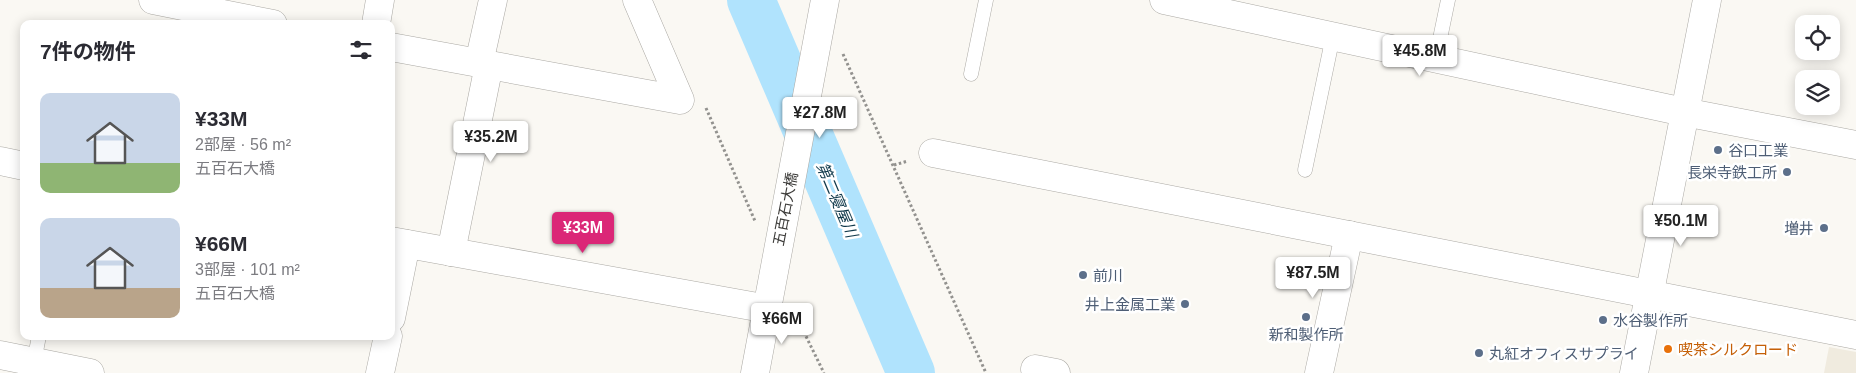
<!DOCTYPE html>
<html lang="ja">
<head>
<meta charset="utf-8">
<style>
	body { margin:0; font-family:Helvetica,"Noto Sans JP",sans-serif; background:#f7f7f7; color:#2b2b33; height:100vh; display:flex; flex-direction:column; font-size:19px; white-space:nowrap }
	* { box-sizing:border-box; margin:0 }
	p { font-size:16px; color:#7c7c81 }
	.icon { flex:none; width:28px; height:28px; fill:none; stroke:currentColor; stroke-width:2; stroke-linecap:round; stroke-linejoin:round }
	.map { position:relative; flex:1; overflow:hidden }
	.drawer { position:absolute; left:20px; top:20px; width:375px; height:320px; display:flex; flex-direction:column; background:#fff; border-radius:10px; box-shadow:0 2px 12px #0003 }
	.drawer>* { flex:none }
	.tools { position:absolute; left:1795px; top:15px; display:grid; gap:10px }
	.tools a { display:grid; place-items:center; width:45px; height:45px; border-radius:10px; background:#fff; box-shadow:0 2px 12px #0003; font-size:25px }
	.price { position:absolute; translate:-50% -42px; padding:0 11px; border-radius:5px; background:#fff; color:#222; font-size:16px; line-height:32px; filter:drop-shadow(0 1px 2px #0008) }
	.price::after { content:''; position:absolute; left:50%; top:30px; width:15px; height:11px; margin-left:-8px; background:inherit; clip-path:polygon(0 0,100% 0,50% 100%) }
	.price.active { background:#db2777; color:#fff }
	ul { padding:0; list-style:none }
	li { display:flex; align-items:center; gap:15px; height:125px; padding:0 20px }
	li span { display:grid; place-items:center; flex:none; width:140px; height:100px; border-radius:10px; color:#555 }
	li>.icon { margin-inline-start:auto }
	span .icon { width:60px; height:60px; fill:#fffc; stroke-width:1 }
	li b { font-size:21px }
	h2 { display:flex; justify-content:space-between; align-items:center; height:60px; padding:0 20px; font-size:21px }
	.map>svg:first-child { display:block }
</style>
</head>
<body>
<div class="map">
<svg width="1856" height="373" viewBox="0 0 1856 373">
	<rect width="100%" height="100%" fill="#faf8f3"/>
	<polygon fill="#f0ebdf" points="1829,347 1856,352 1856,373 1824,373"/>
	<g fill="none" stroke-linecap="round" stroke-linejoin="round">
		<polyline stroke="#b0e3fd" stroke-width="48" points="751,0 911,373"/>
		<defs>
			<g id="lane">
				<polyline points="1436,58 1448,0"/>
				<polyline points="971,74 986,0"/>
				<polyline points="1305,170 1333,36"/>
				<polyline points="34,362 39,336"/>
			</g>
			<g id="street">
				<polyline points="153,0 273,24"/>
				<polyline points="1164,0 1684,112 1856,145"/>
				<polyline points="376,24 380,0"/>
				<polyline points="391,47 680,100 637,0"/>
				<polyline points="479,63 493,0"/>
				<polyline points="933,153 1856,335"/>
				<polyline points="0,161 24,166"/>
				<polyline points="391,241 768,309"/>
				<polyline points="451,252 489,65"/>
				<polyline points="391,318 406,244"/>
				<polyline points="0,355 90,373"/>
				<polyline points="1035,369 1056,373"/>
				<polyline points="380,373 388,336"/>
				<polyline points="755,373 825,0"/>
				<polyline points="1319,373 1349,235"/>
				<polyline points="1634,373 1707,0"/>
			</g>
		</defs>
		<use href="#lane" stroke="#aba9a4" stroke-width="15"/>
		<use href="#street" stroke="#aba9a4" stroke-width="29"/>
		<g stroke="#93928f" stroke-width="3" stroke-dasharray="2.5 2.5" stroke-linecap="butt">
			<polyline points="843,54 986,373"/>
			<polyline points="706,108 755,221"/>
			<polyline points="894,165 908,161"/>
			<polyline points="795,314 824,373"/>
		</g>
		<use href="#lane" stroke="#fff" stroke-width="14"/>
		<use href="#street" stroke="#fff" stroke-width="28"/>
	</g>
	<g fill="#5c6f8a" stroke="#fff" stroke-width="2">
		<circle cx="1718" cy="150" r="5"/>
		<circle cx="1787" cy="172" r="5"/>
		<circle cx="1824" cy="228" r="5"/>
		<circle cx="1083" cy="275" r="5"/>
		<circle cx="1185" cy="304" r="5"/>
		<circle cx="1306" cy="317" r="5"/>
		<circle cx="1603" cy="320" r="5"/>
		<circle cx="1479" cy="353" r="5"/>
	</g>
	<circle fill="#e8710a" stroke="#fff" stroke-width="2" cx="1668" cy="349" r="5"/>
	<g text-anchor="middle" dominant-baseline="central" stroke-width="5" stroke-linejoin="round" paint-order="stroke">
		<g font-size="15" fill="#4e5e75" stroke="#fff" text-anchor="start">
			<text x="1728" y="150">谷口工業</text>
			<text x="1777" y="172" text-anchor="end">長栄寺鉄工所</text>
			<text x="1814" y="228" text-anchor="end">増井</text>
			<text x="1093" y="275">前川</text>
			<text x="1175" y="304" text-anchor="end">井上金属工業</text>
			<text x="1613" y="320">水谷製作所</text>
			<text x="1306" y="334" text-anchor="middle">新和製作所</text>
			<text x="1489" y="353">丸紅オフィスサプライ</text>
		</g>
		<g font-size="15" fill="#3e3d3b" stroke="#fff">
			<text transform="translate(785 209) rotate(-79)">五百石大橋</text>
		</g>
		<g font-size="15" fill="#c56008" stroke="#fff" text-anchor="start">
			<text x="1678" y="349">喫茶シルクロード</text>
		</g>
		<g font-size="16" font-style="italic" fill="#10394b" stroke="#fff">
			<text transform="translate(837 200) rotate(67)">第二寝屋川</text>
		</g>
	</g>
</svg>
<div class="tools">
<a><svg class="icon" aria-label="locate" viewBox="0 0 24 24"><circle cx="12" cy="12" r="6"/><path d="M12 2v4M12 18v4M2 12h4M18 12h4"/></svg></a>
<a><svg class="icon" aria-label="layers" viewBox="0 0 24 24"><path d="M12 4l9 5-9 5-9-5zM3 14l9 5 9-5"/></svg></a>
</div>
<b class="price" style="left:1420px;top:77px">¥45.8M</b>
<b class="price" style="left:820px;top:139px">¥27.8M</b>
<b class="price" style="left:491px;top:163px">¥35.2M</b>
<b class="price" style="left:1681px;top:247px">¥50.1M</b>
<b class="price active" style="left:583px;top:254px">¥33M</b>
<b class="price" style="left:1313px;top:299px">¥87.5M</b>
<b class="price" style="left:782px;top:345px">¥66M</b>
<section class="drawer">
<h2>7件の物件<svg class="icon" aria-label="filters" viewBox="0 0 24 24"><path d="M4 7h16M4 17h16"/><circle cx="9" cy="7" r="2"/><circle cx="15" cy="17" r="2"/></svg></h2>
<ul>
<li><span style="background:linear-gradient(#c9d6e8 70%,#8fb573 0)"><svg class="icon" aria-label="home" viewBox="0 0 24 24"><path d="M3 11l9-7 9 7M6 9v11h12V9"/></svg></span><div><b>¥33M</b><p>2部屋 · 56 m²</p><p>五百石大橋</p></div></li>
<li><span style="background:linear-gradient(#c9d6e8 70%,#b9a48a 0)"><svg class="icon" aria-label="home" viewBox="0 0 24 24"><path d="M3 11l9-7 9 7M6 9v11h12V9"/></svg></span><div><b>¥66M</b><p>3部屋 · 101 m²</p><p>五百石大橋</p></div></li>
</ul>
</section>
</div>
</body>
</html>
